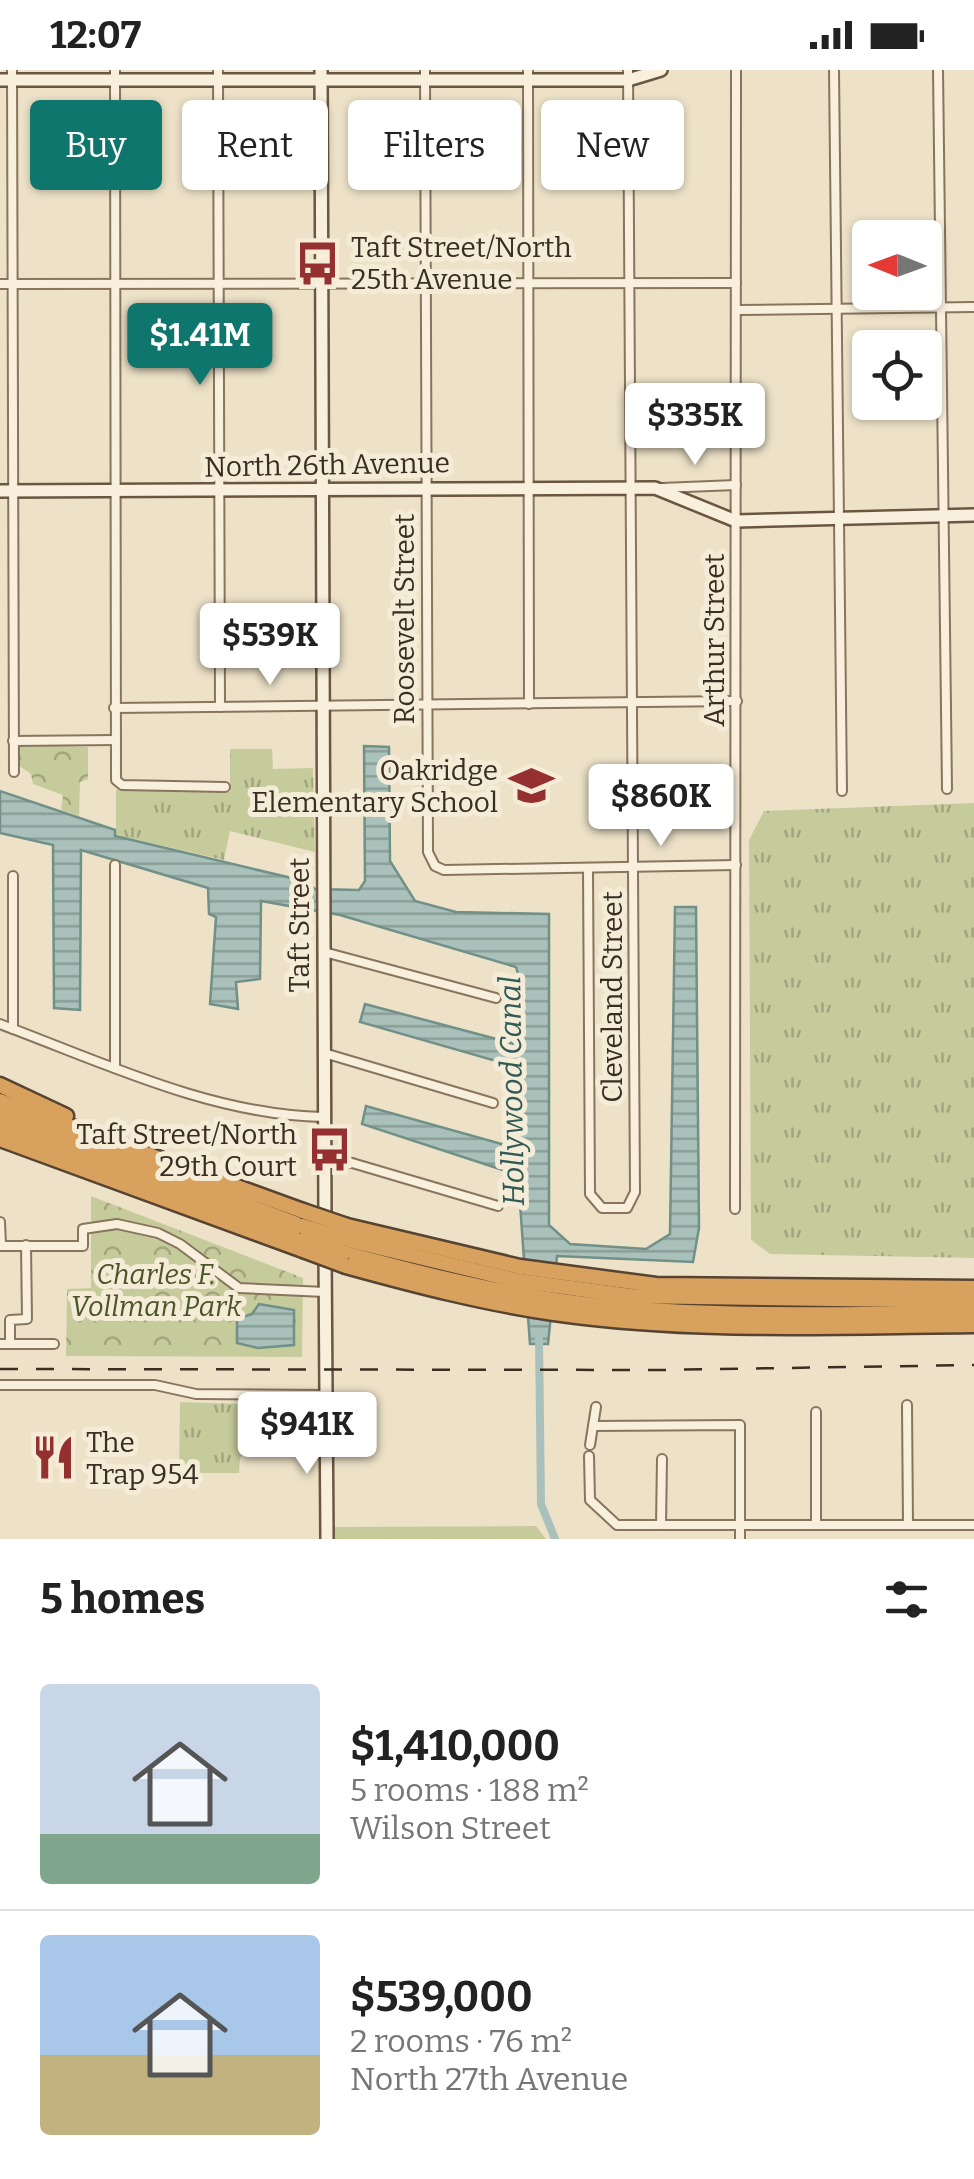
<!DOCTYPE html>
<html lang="en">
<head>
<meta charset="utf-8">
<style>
	body { margin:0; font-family:Bitter,serif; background:#f2f2f2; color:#222; height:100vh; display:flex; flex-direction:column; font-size:38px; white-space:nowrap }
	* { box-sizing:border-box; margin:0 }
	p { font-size:32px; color:#767676 }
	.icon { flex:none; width:55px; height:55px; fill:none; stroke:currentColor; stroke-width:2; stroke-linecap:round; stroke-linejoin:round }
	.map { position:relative; height:1469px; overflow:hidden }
	.side { display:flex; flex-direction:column; background:#fff; flex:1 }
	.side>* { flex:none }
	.top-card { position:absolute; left:30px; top:30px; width:915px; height:90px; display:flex; gap:20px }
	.needle { width:65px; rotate:271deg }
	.tools { position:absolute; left:852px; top:150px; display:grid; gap:20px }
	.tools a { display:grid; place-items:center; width:90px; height:90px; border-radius:10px; background:#fff; box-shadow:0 2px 8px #0004; font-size:50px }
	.price { position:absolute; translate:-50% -85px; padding:0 22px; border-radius:10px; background:#fff; color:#222; font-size:32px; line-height:65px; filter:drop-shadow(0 2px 5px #0008) }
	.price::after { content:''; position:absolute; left:50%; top:60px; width:30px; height:22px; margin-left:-15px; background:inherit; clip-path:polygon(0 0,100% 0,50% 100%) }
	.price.active { background:#0f766e; color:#fff }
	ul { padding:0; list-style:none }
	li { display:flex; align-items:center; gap:30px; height:250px; padding:0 40px }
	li+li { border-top:2px solid #e0e0e0 }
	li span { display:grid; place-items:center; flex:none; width:280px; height:200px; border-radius:10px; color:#555 }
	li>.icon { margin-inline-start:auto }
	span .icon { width:120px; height:120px; fill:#fffc; stroke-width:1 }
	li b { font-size:42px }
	h2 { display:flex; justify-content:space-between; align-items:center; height:120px; padding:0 40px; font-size:42px }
	.pill { padding:0 35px; border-radius:10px; background:#fff; box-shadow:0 2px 8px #0004; font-size:35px; line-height:90px }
	.pill.active { background:#0f766e; color:#fff }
	.status { display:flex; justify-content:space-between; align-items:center; height:70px; padding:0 50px; background:#fff; direction:ltr }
	.status svg { height:28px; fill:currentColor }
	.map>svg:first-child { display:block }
</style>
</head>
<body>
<div class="status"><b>12:07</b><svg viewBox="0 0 49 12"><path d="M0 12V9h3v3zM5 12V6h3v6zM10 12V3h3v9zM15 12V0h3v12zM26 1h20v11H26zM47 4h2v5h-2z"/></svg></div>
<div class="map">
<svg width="974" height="1469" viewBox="0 0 974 1469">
	<defs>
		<pattern id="grass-tufts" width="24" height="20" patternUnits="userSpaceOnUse" patternTransform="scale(2.5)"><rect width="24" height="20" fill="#c6cb9c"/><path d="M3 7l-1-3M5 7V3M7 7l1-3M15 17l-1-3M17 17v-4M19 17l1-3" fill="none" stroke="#a2a57f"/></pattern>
		<pattern id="park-crowns" width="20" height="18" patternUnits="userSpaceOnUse" patternTransform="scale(2.5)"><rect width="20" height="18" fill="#c6cb9c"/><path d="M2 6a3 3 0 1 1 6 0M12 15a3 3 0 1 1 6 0" fill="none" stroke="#a2a57f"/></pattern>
		<pattern id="water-rules" width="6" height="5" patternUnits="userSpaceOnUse" patternTransform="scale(2.5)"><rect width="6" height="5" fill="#a9c1ba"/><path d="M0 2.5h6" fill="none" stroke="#8b9d97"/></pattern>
	</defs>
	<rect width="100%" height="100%" fill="#ede2c8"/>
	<g fill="url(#grass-tufts)">
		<polygon points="230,679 272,679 273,699 313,698 315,782 230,761 224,790 116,765 116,720 230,722"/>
		<polygon points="974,733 974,1188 770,1184 751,1170 749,770 764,741"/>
		<polygon points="180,1332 307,1336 307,1377 251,1377 240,1388 239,1403 179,1403"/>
	</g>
	<g fill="url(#park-crowns)">
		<polygon points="17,675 88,677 88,709 80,712 79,746 61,740 63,725 33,714 31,704 18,695"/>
		<polygon points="91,1126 303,1208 302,1287 66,1286 67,1219 91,1218"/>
		<polygon points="536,1456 546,1469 334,1469 334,1457"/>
	</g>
	<g fill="url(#water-rules)" stroke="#709088" stroke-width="2.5">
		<polygon points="364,676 389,677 390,791 415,831 456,842 549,844 549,1155 570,1174 646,1179 670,1164 675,837 696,837 699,1158 693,1192 557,1186 548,1274 530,1274 518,1105 362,1054 366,1036 505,1075 519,1072 517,997 360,952 365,934 515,974 520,911 516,897 340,845 261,831 260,909 236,912 238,939 210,934 216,847 209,844 208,818 81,780 80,940 54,938 53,775 0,763 0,721 115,760 115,766 304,811 315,819 359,820 365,811"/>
		<polygon points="259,1234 294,1240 294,1275 258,1278 237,1273 237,1249 252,1244"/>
	</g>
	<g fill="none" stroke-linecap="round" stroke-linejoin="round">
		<polyline stroke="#a9c1ba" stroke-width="8" points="539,1267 541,1434 555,1469"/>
		<defs>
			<g id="street">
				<polyline points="12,0 14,702"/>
				<polyline points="115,0 116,710 122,715 225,717"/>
				<polyline points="218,0 220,637"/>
				<polyline points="425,0 428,782 435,796 444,800 736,795"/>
				<polyline points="528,0 529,634"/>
				<polyline points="834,0 842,721"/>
				<polyline points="938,0 947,719"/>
				<polyline points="0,214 736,213"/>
				<polyline points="737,240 974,237"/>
				<polyline points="661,418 736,415"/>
				<polyline points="114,638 737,631"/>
				<polyline points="13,671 116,670"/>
				<polyline points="115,795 115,998"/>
				<polyline points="588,799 590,1124 602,1138 627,1138 635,1122 628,0"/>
				<polyline points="324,882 496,928"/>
				<path d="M 0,954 C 102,992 212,1045 323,1047"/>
				<polyline points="13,959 13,806"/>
				<polyline points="324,983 493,1033"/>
				<polyline points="325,1085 498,1136"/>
				<polyline points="735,1139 736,0"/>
				<polyline points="0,1152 1,1175"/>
				<polyline points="0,1176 83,1176 83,1159 117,1154 158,1163 180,1174 239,1218 325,1222"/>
				<polyline points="0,1274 54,1274"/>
				<polyline points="10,1274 10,1250 27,1249 26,1175"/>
				<polyline points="0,1315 155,1315 196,1324 326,1325"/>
				<polyline points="907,1335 908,1454"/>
				<polyline points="593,1356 740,1355 740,1469"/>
				<polyline points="590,1375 596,1337"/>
				<polyline points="589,1386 590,1430 617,1455 974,1455"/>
				<polyline points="816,1453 816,1342"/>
				<polyline points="661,1455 662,1389"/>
			</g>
			<g id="secondary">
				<polyline points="321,0 325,1156"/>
				<polyline points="0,10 628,10 661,0"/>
				<polyline points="0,421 655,418 736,451 974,445"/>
				<polyline points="325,1184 327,1469"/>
			</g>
			<g id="highway">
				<polyline points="0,1015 66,1046"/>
				<polyline points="0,1031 303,1141"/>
				<polyline points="0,1042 302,1156"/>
				<polyline points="0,1056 303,1170"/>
				<polyline points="0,1069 303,1180"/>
				<polyline points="347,1156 520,1197 656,1215 974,1218"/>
				<polyline points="344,1169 519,1211 631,1226 974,1231"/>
				<path d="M 344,1183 C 416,1202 488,1221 561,1231 C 698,1250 837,1243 974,1243"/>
				<path d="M 346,1196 C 415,1215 484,1233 554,1243 C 693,1263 835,1256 974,1255"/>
			</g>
		</defs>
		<use href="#street" stroke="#89745e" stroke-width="12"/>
		<use href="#secondary" stroke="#6b5641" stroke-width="16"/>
		<use href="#highway" stroke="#574332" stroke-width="19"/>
		<use href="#street" stroke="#f8efdc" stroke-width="8"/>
		<use href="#secondary" stroke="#f8efdc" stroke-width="11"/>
		<use href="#highway" stroke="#d8a25e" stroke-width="14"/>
		<polyline stroke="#3a2d21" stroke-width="2.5" stroke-dasharray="18 18" stroke-linecap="butt" points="0,1299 659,1300 974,1295"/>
		<defs>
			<g id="highway-bridge">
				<polyline points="303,1141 347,1156"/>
				<polyline points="302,1156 344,1169"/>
				<polyline points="303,1170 344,1183"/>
				<polyline points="303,1180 346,1196"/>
			</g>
		</defs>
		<use href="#highway-bridge" stroke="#574332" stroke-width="19" stroke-linecap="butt"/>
		<use href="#highway-bridge" stroke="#d8a25e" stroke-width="14"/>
	</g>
	<defs>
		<symbol id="bus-bare" viewBox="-9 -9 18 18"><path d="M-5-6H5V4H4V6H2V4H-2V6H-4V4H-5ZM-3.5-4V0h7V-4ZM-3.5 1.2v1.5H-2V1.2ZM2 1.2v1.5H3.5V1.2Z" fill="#953031" stroke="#f5ecd8" stroke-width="2.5" paint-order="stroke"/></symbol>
		<symbol id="school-bare" viewBox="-9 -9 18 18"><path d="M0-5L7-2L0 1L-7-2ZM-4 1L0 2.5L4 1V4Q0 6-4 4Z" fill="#953031" stroke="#f5ecd8" stroke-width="2.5" paint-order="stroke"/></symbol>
		<symbol id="restaurant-bare" viewBox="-9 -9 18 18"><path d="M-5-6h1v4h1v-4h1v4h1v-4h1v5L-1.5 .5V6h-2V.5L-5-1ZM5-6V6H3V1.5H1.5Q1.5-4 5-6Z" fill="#953031" stroke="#f5ecd8" stroke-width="2.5" paint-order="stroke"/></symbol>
	</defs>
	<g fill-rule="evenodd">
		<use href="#bus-bare" x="286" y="162" width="63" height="63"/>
		<use href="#school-bare" x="500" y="684" width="63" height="63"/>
		<use href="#bus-bare" x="298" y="1048" width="63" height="63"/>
		<use href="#restaurant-bare" x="22" y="1356" width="63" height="63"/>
	</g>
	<g text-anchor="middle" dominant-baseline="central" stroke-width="10" stroke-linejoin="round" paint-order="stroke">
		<g font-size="28" fill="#3a2d21" stroke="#f5ecd8" text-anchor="start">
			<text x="351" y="177">Taft Street/North<tspan x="351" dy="32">25th Avenue</tspan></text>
			<text x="498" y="700" text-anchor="end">Oakridge<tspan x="498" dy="32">Elementary School</tspan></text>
			<text x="297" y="1064" text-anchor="end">Taft Street/North<tspan x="297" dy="32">29th Court</tspan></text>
			<text x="86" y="1372">The<tspan x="86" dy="32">Trap 954</tspan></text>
		</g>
		<g font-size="28" fill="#3a2d21" stroke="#f5ecd8">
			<text transform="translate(327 395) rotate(-1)">North 26th Avenue</text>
			<text transform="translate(404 549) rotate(-90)">Roosevelt Street</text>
			<text transform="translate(714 570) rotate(-90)">Arthur Street</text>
			<text transform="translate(299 855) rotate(-90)">Taft Street</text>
			<text transform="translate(612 927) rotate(-90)">Cleveland Street</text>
		</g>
		<g font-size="28" font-style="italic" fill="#4a5528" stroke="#f5ecd8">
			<text x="156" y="1204">Charles F.<tspan x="156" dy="32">Vollman Park</tspan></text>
		</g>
		<g font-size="30" font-style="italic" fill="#315956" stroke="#f5ecd8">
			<text transform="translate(512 1021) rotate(-91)">Hollywood Canal</text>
		</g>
	</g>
</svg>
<div class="tools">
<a><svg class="needle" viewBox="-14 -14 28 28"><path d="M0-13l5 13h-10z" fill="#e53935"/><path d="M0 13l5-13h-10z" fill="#767676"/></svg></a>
<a><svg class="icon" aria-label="locate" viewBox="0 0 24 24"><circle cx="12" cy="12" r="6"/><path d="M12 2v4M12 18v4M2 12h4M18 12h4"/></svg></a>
</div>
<b class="price active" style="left:200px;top:318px">$1.41M</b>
<b class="price" style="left:695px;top:398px">$335K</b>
<b class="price" style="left:270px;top:618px">$539K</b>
<b class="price" style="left:661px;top:779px">$860K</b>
<b class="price" style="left:307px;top:1407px">$941K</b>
<div class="top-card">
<a class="pill active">Buy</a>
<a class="pill">Rent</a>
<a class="pill">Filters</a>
<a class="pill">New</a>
</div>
</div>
<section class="side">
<h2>5 homes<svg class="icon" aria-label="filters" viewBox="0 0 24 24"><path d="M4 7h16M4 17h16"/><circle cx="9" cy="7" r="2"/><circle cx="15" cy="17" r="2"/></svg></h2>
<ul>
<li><span style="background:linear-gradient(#c9d6e8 75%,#7fa58c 0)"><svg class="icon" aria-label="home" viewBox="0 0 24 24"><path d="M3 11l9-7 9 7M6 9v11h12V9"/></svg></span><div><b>$1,410,000</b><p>5 rooms · 188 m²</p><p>Wilson Street</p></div></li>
<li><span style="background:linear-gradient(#a9c7e8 60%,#c2b280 0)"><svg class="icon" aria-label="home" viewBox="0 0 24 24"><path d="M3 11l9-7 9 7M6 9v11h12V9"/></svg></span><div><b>$539,000</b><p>2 rooms · 76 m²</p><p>North 27th Avenue</p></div></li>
</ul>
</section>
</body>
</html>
